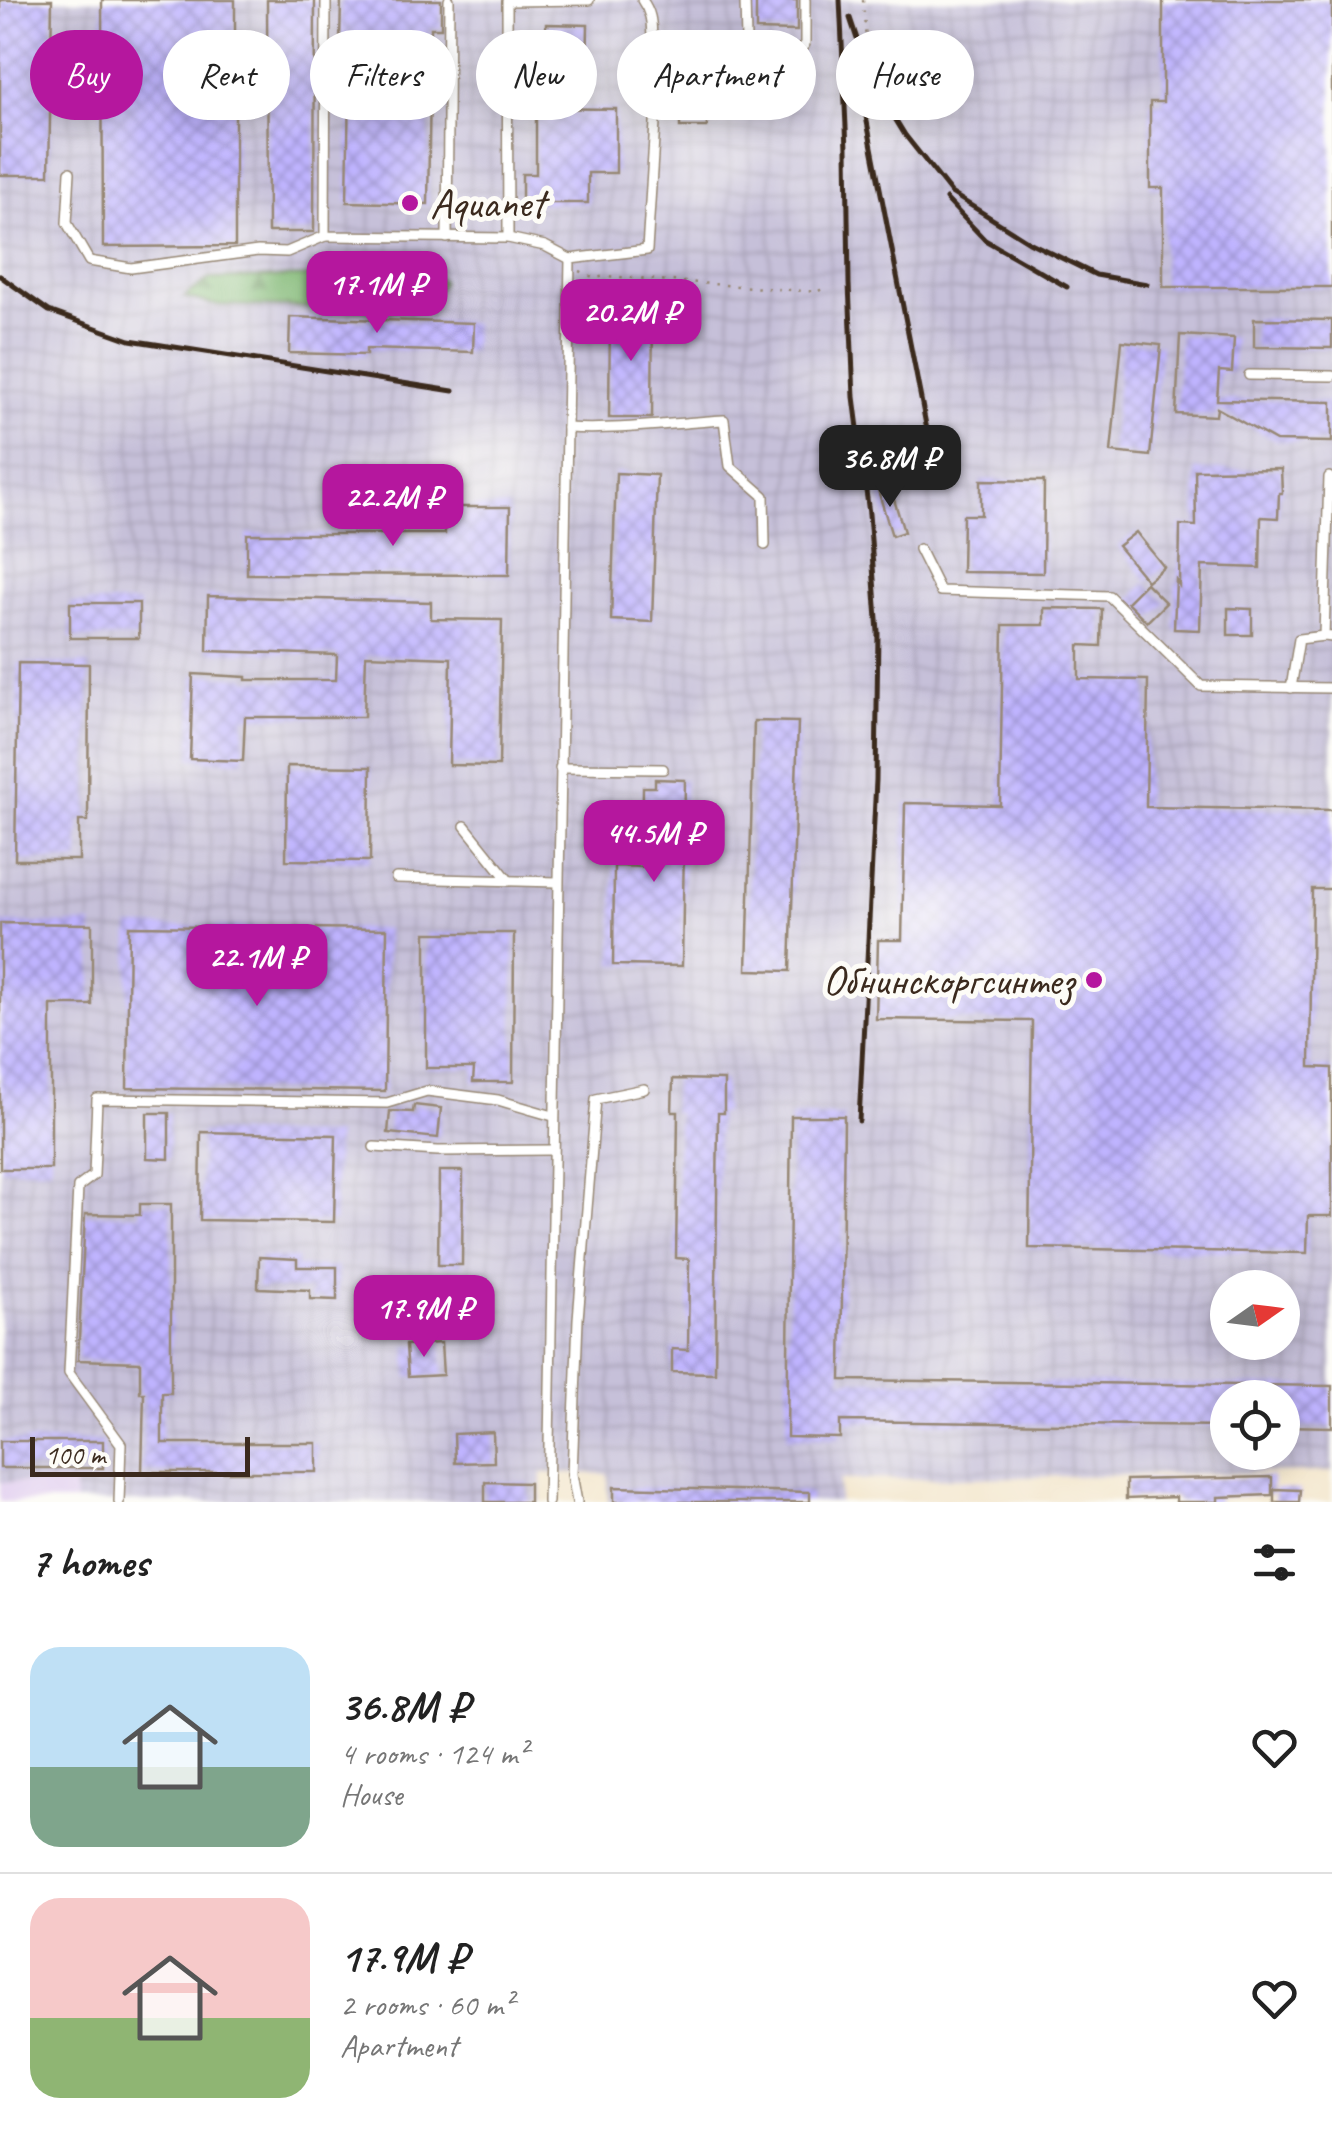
<!DOCTYPE html>
<html lang="en">
<head>
<meta charset="utf-8">
<style>
	body { margin:0; font-family:Caveat,sans-serif; background:#f2f2f2; color:#222; height:100vh; display:flex; flex-direction:column; font-size:38px; white-space:nowrap }
	* { box-sizing:border-box; margin:0 }
	p { font-size:32px; color:#767676 }
	.icon { flex:none; width:55px; height:55px; fill:none; stroke:currentColor; stroke-width:2; stroke-linecap:round; stroke-linejoin:round }
	.map { position:relative; height:1502px; overflow:hidden }
	.drawer { display:flex; flex-direction:column; background:#fff; flex:1 }
	.drawer>* { flex:none }
	.top-card { position:absolute; left:30px; top:30px; width:1272px; height:90px; display:flex; gap:20px }
	.needle { width:65px; rotate:76deg }
	.buttons { position:absolute; left:1210px; top:1270px; display:grid; gap:20px }
	.buttons a { display:grid; place-items:center; width:90px; height:90px; border-radius:50%; background:#fff; box-shadow:0 5px 25px #0003; font-size:50px }
	.scale { position:absolute; left:30px; bottom:25px; width:220px; box-sizing:border-box; padding-left:10px; border:5px solid #3b2a1e; border-top:0; font-size:28px; line-height:35px; white-space:nowrap; color:#3b2a1e; -webkit-text-stroke:8px #fdfcf7; paint-order:stroke }
	.price { position:absolute; translate:-50% -85px; padding:0 22px; border-radius:20px; background:#b5179e; color:#fff; font-size:32px; line-height:65px; filter:drop-shadow(0 2px 5px #0008) }
	.price::after { content:''; position:absolute; left:50%; top:60px; width:30px; height:22px; margin-left:-15px; background:inherit; clip-path:polygon(0 0,100% 0,50% 100%) }
	.price.active { background:#222; color:#fff }
	ul { padding:0; list-style:none }
	li { display:flex; align-items:center; gap:30px; height:250px; padding:0 30px }
	li+li { border-top:2px solid #e0e0e0 }
	li span { display:grid; place-items:center; flex:none; width:280px; height:200px; border-radius:30px; color:#555 }
	li>.icon { margin-inline-start:auto }
	span .icon { width:120px; height:120px; fill:#fffc; stroke-width:1 }
	li b { font-size:42px }
	h2 { display:flex; justify-content:space-between; align-items:center; height:120px; padding:0 30px; font-size:42px }
	.pill { padding:0 35px; border-radius:45px; background:#fff; box-shadow:0 5px 25px #0003; font-size:35px; line-height:90px }
	.pill.active { background:#b5179e; color:#fff }
	.map>svg:first-child { display:block }
</style>
</head>
<body>
<div class="map">
<svg width="1332" height="1502" viewBox="0 0 1332 1502">
	<defs>
		<pattern id="industrial-grid" width="8" height="8" patternUnits="userSpaceOnUse" patternTransform="scale(2.5)"><rect width="8" height="8" fill="#c6c0d9"/><path d="M0 4h8M4 0v8" fill="none" stroke="#aba5ba"/></pattern>
		<pattern id="forest-firs" width="22" height="20" patternUnits="userSpaceOnUse" patternTransform="scale(2.5)"><rect width="22" height="20" fill="#80b875"/><path d="M5 1l3.5 6h-7zM16 11l3.5 6h-7z" fill="#6a965f"/></pattern>
		<pattern id="building-cross-hatch" width="8" height="8" patternUnits="userSpaceOnUse" patternTransform="scale(2.5)"><rect width="8" height="8" fill="#bfb4ff"/><path d="M0 0l8 8M0 8l8-8" fill="none" stroke="#9c93ce"/></pattern>
	</defs>
	<rect width="100%" height="100%" fill="#fdfcf7"/>
	<filter id="ink" filterUnits="userSpaceOnUse"><feTurbulence type="fractalNoise" baseFrequency=".01" numOctaves="2"/><feDisplacementMap in="SourceGraphic" scale="20" xChannelSelector="R" yChannelSelector="G"/><feConvolveMatrix kernelMatrix="1 2 1 2 8 2 1 2 1" color-interpolation-filters="sRGB"/></filter>
	<filter id="wash" filterUnits="userSpaceOnUse"><feTurbulence type="fractalNoise" baseFrequency=".0048" numOctaves="4" result="noise"/><feDisplacementMap in="SourceGraphic" scale="40" xChannelSelector="R" yChannelSelector="G"/><feGaussianBlur stdDeviation="2.25" result="paint"/><feColorMatrix in="noise" values="0 0 0 0 0 0 0 0 0 0 0 0 0 0 0 0 0 1.4 0 .05"/><feComposite in="paint" operator="in"/></filter>
	<g filter="url(#wash)">
		<rect width="100%" height="100%" fill="#f3e5ca"/>
		<polygon fill="#e4d3f1" points="0,1482 75,1483 75,1502 0,1502"/>
		<path fill="url(#industrial-grid)" fill-rule="evenodd" d="M 0,0 L 1332,0 L 1332,1472 L 840,1480 L 839,1502 L 608,1502 L 608,1474 L 542,1473 L 541,1502 L 75,1502 L 74,1483 L 0,1482 ZM 1228,1288 L 1282,1288 L 1282,1342 L 1228,1342 ZM 1228,1398 L 1282,1398 L 1282,1452 L 1228,1452 Z"/>
		<polygon fill="url(#forest-firs)" stroke="#5e714a" stroke-width="2.5" points="422,262 443,282 424,310 215,305 184,297 209,279 314,276"/>
		<g id="blocks">
			<g fill="url(#building-cross-hatch)">
				<polygon points="0,0 52,0 49,175 0,175"/>
				<polygon points="102,0 235,0 235,246 103,247"/>
				<polygon points="267,0 315,0 314,232 268,232"/>
				<polygon points="341,0 441,0 441,28 431,28 428,204 347,202 349,83 339,83"/>
				<polygon points="756,0 797,0 797,31 756,30"/>
				<polygon points="1163,0 1332,0 1332,287 1163,287 1163,188 1150,188 1150,102 1163,102"/>
				<polygon points="546,24 588,25 587,76 545,76"/>
				<polygon points="680,73 706,73 707,127 680,127"/>
				<polygon points="536,108 616,109 616,173 588,173 588,203 522,203 522,174 536,174"/>
				<polygon points="610,311 653,311 652,418 609,418"/>
				<polygon points="290,317 474,323 473,352 366,349 366,355 289,353"/>
				<polygon points="1254,319 1332,320 1332,348 1254,347"/>
				<polygon points="1180,335 1234,338 1232,372 1219,371 1217,400 1332,402 1332,442 1276,441 1217,408 1216,416 1176,414"/>
				<polygon points="1122,341 1161,345 1150,456 1111,452"/>
				<polygon points="1281,469 1282,493 1279,493 1278,518 1261,517 1260,568 1202,566 1200,630 1174,629 1176,580 1179,585 1180,525 1196,526 1195,470"/>
				<polygon points="616,473 657,475 652,622 611,620"/>
				<polygon points="981,480 1044,481 1043,573 962,572 963,515 981,515"/>
				<polygon points="889,483 904,532 892,536 877,487"/>
				<polygon points="445,507 510,507 509,575 247,574 247,534 445,534"/>
				<polygon points="1136,532 1164,567 1147,581 1118,546"/>
				<polygon points="1146,583 1166,603 1147,622 1127,602"/>
				<polygon points="208,596 431,602 431,619 502,620 499,766 449,765 451,658 366,655 364,717 245,717 243,761 190,759 193,674 246,677 246,680 336,680 337,655 207,651"/>
				<rect x="70" y="603" width="69" height="35"/>
				<polygon points="1044,608 1102,609 1101,646 1079,645 1079,679 1148,680 1146,807 1332,810 1332,889 1312,889 1310,1067 1332,1068 1332,1216 1308,1216 1307,1253 1029,1248 1032,1021 876,1019 878,940 902,940 905,803 1000,805 1003,625 1044,625"/>
				<polygon points="1228,608 1252,609 1252,635 1228,635"/>
				<polygon points="18,663 89,664 88,821 79,821 79,860 15,860"/>
				<polygon points="754,721 798,722 790,971 747,970"/>
				<polygon points="287,766 371,767 370,861 286,860"/>
				<polygon points="655,779 685,780 682,966 613,965 614,866 642,867 643,787 655,787"/>
				<polygon points="0,923 92,924 92,1005 51,1005 51,1169 0,1169"/>
				<polygon points="129,926 387,929 385,1091 127,1088"/>
				<polygon points="426,933 514,933 513,1082 473,1082 474,1068 426,1068"/>
				<polygon points="673,1079 724,1080 724,1113 718,1113 715,1373 672,1372 672,1349 688,1350 689,1259 676,1258 678,1112 672,1112"/>
				<polygon points="414,1105 441,1108 438,1138 388,1133 390,1111 413,1112"/>
				<polygon points="147,1113 169,1113 169,1159 147,1158"/>
				<polygon points="791,1116 844,1116 841,1380 1332,1386 1332,1427 1282,1426 1282,1398 1228,1398 1228,1426 840,1421 840,1438 787,1437"/>
				<polygon points="201,1132 336,1135 334,1222 200,1220"/>
				<polygon points="439,1171 463,1171 462,1265 438,1265"/>
				<polygon points="140,1204 171,1204 171,1393 162,1393 162,1443 317,1443 317,1472 142,1472 144,1393 140,1393 140,1362 78,1360 85,1214 140,1215"/>
				<polygon points="259,1257 297,1259 297,1267 337,1267 337,1300 310,1299 310,1290 258,1288"/>
				<polygon points="441,1343 443,1375 408,1377 406,1345"/>
				<polygon points="493,1432 494,1462 455,1463 454,1434"/>
				<rect x="0" y="1441" width="103" height="27"/>
				<polygon points="1272,1477 1272,1495 1218,1497 1218,1502 1176,1502 1176,1497 1126,1499 1126,1480"/>
				<polygon points="485,1482 529,1483 529,1502 485,1502"/>
				<polygon points="614,1487 810,1492 810,1502 614,1502"/>
				<polygon points="1274,1489 1300,1490 1299,1502 1274,1502"/>
			</g>
		</g>
	</g>
	<g filter="url(#ink)">
		<use href="#blocks" fill-opacity="0" stroke="#978874" stroke-width="2.5"/>
		<g fill="none" stroke-linecap="round" stroke-linejoin="round">
			<defs>
				<g id="service">
					<polyline points="326,0 325,236 508,238 545,246 570,259"/>
					<path d="M 642,0 C 659,23 645,37 659,60"/>
					<polyline points="740,53 798,52 805,44 805,0"/>
					<polyline points="70,172 67,223 89,261 131,268 258,251 287,252 325,236"/>
					<polyline points="447,238 449,0"/>
					<polyline points="508,238 507,1 589,0"/>
					<polyline points="1249,375 1332,376"/>
					<path d="M 567,428 C 619,431 671,423 724,420 L 730,466 L 764,496 L 765,545"/>
					<polyline points="1329,477 1324,636 1332,637"/>
					<polyline points="919,549 940,591 1109,596 1201,686 1332,688"/>
					<polyline points="1291,688 1299,639 1324,636"/>
					<polyline points="560,768 663,769"/>
					<polyline points="465,826 509,881"/>
					<polyline points="396,878 558,882"/>
					<polyline points="374,1147 438,1151 552,1150"/>
					<polyline points="119,1502 121,1444 69,1373 78,1187 94,1175 97,1099 387,1103 427,1091 498,1100 553,1116"/>
					<polyline points="548,1502 570,259 647,250 659,60 737,59 746,41 745,0"/>
					<polyline points="577,1502 572,1474 578,1319 596,1099 644,1089"/>
				</g>
			</defs>
			<use href="#service" stroke="#978874" stroke-width="12"/>
			<g stroke="#978874" stroke-width="2.5" stroke-dasharray="2.5 8" stroke-linecap="butt">
				<polyline points="863,0 866,41"/>
				<polyline points="580,271 595,278 607,276 817,292 824,288"/>
			</g>
			<use href="#service" stroke="#fff" stroke-width="9"/>
			<g stroke="#3b2a1e" stroke-width="5">
				<polyline points="840,0 847,148 849,284 854,397 869,514 878,632 876,780 859,1121"/>
				<polyline points="850,18 870,78 905,135 951,193 1029,242 1096,275 1147,284"/>
				<polyline points="856,65 934,466"/>
				<polyline points="946,199 985,240 1067,287"/>
				<polyline points="0,276 49,311 130,340 453,391"/>
			</g>
		</g>
	</g>
	<g fill="#b5179e" stroke="#fdfcf7" stroke-width="4">
		<circle cx="410" cy="203" r="10"/>
		<circle cx="1094" cy="980" r="10"/>
	</g>
	<g text-anchor="middle" dominant-baseline="central" stroke-width="10" stroke-linejoin="round" paint-order="stroke">
		<g font-size="42" fill="#3b2a1e" stroke="#fdfcf7" text-anchor="start">
			<text x="430" y="203">Aquanet</text>
			<text x="1074" y="980" text-anchor="end">Обнинскоргсинтез</text>
		</g>
	</g>
</svg>
<div class="buttons">
<a><svg class="needle" viewBox="-14 -14 28 28"><path d="M0-13l5 13h-10z" fill="#e53935"/><path d="M0 13l5-13h-10z" fill="#767676"/></svg></a>
<a><svg class="icon" aria-label="locate" viewBox="0 0 24 24"><circle cx="12" cy="12" r="6"/><path d="M12 2v4M12 18v4M2 12h4M18 12h4"/></svg></a>
</div>
<div class="scale">100 m</div>
<b class="price" style="left:377px;top:336px">17.1M ₽</b>
<b class="price" style="left:631px;top:364px">20.2M ₽</b>
<b class="price active" style="left:890px;top:510px">36.8M ₽</b>
<b class="price" style="left:393px;top:549px">22.2M ₽</b>
<b class="price" style="left:654px;top:885px">44.5M ₽</b>
<b class="price" style="left:257px;top:1009px">22.1M ₽</b>
<b class="price" style="left:424px;top:1360px">17.9M ₽</b>
<div class="top-card">
<a class="pill active">Buy</a>
<a class="pill">Rent</a>
<a class="pill">Filters</a>
<a class="pill">New</a>
<a class="pill">Apartment</a>
<a class="pill">House</a>
</div>
</div>
<section class="drawer">
<h2>7 homes<svg class="icon" aria-label="filters" viewBox="0 0 24 24"><path d="M4 7h16M4 17h16"/><circle cx="9" cy="7" r="2"/><circle cx="15" cy="17" r="2"/></svg></h2>
<ul>
<li><span style="background:linear-gradient(#bfe0f5 60%,#7fa58c 0)"><svg class="icon" aria-label="home" viewBox="0 0 24 24"><path d="M3 11l9-7 9 7M6 9v11h12V9"/></svg></span><div><b>36.8M ₽</b><p>4 rooms · 124 m²</p><p>House</p></div><svg class="icon" aria-label="heart" viewBox="0 0 24 24"><path d="M12 20l-8-8c-3-5 5-10 8-4 3-6 11-1 8 4z"/></svg></li>
<li><span style="background:linear-gradient(#f6c9c9 60%,#8fb573 0)"><svg class="icon" aria-label="home" viewBox="0 0 24 24"><path d="M3 11l9-7 9 7M6 9v11h12V9"/></svg></span><div><b>17.9M ₽</b><p>2 rooms · 60 m²</p><p>Apartment</p></div><svg class="icon" aria-label="heart" viewBox="0 0 24 24"><path d="M12 20l-8-8c-3-5 5-10 8-4 3-6 11-1 8 4z"/></svg></li>
</ul>
</section>
</body>
</html>
